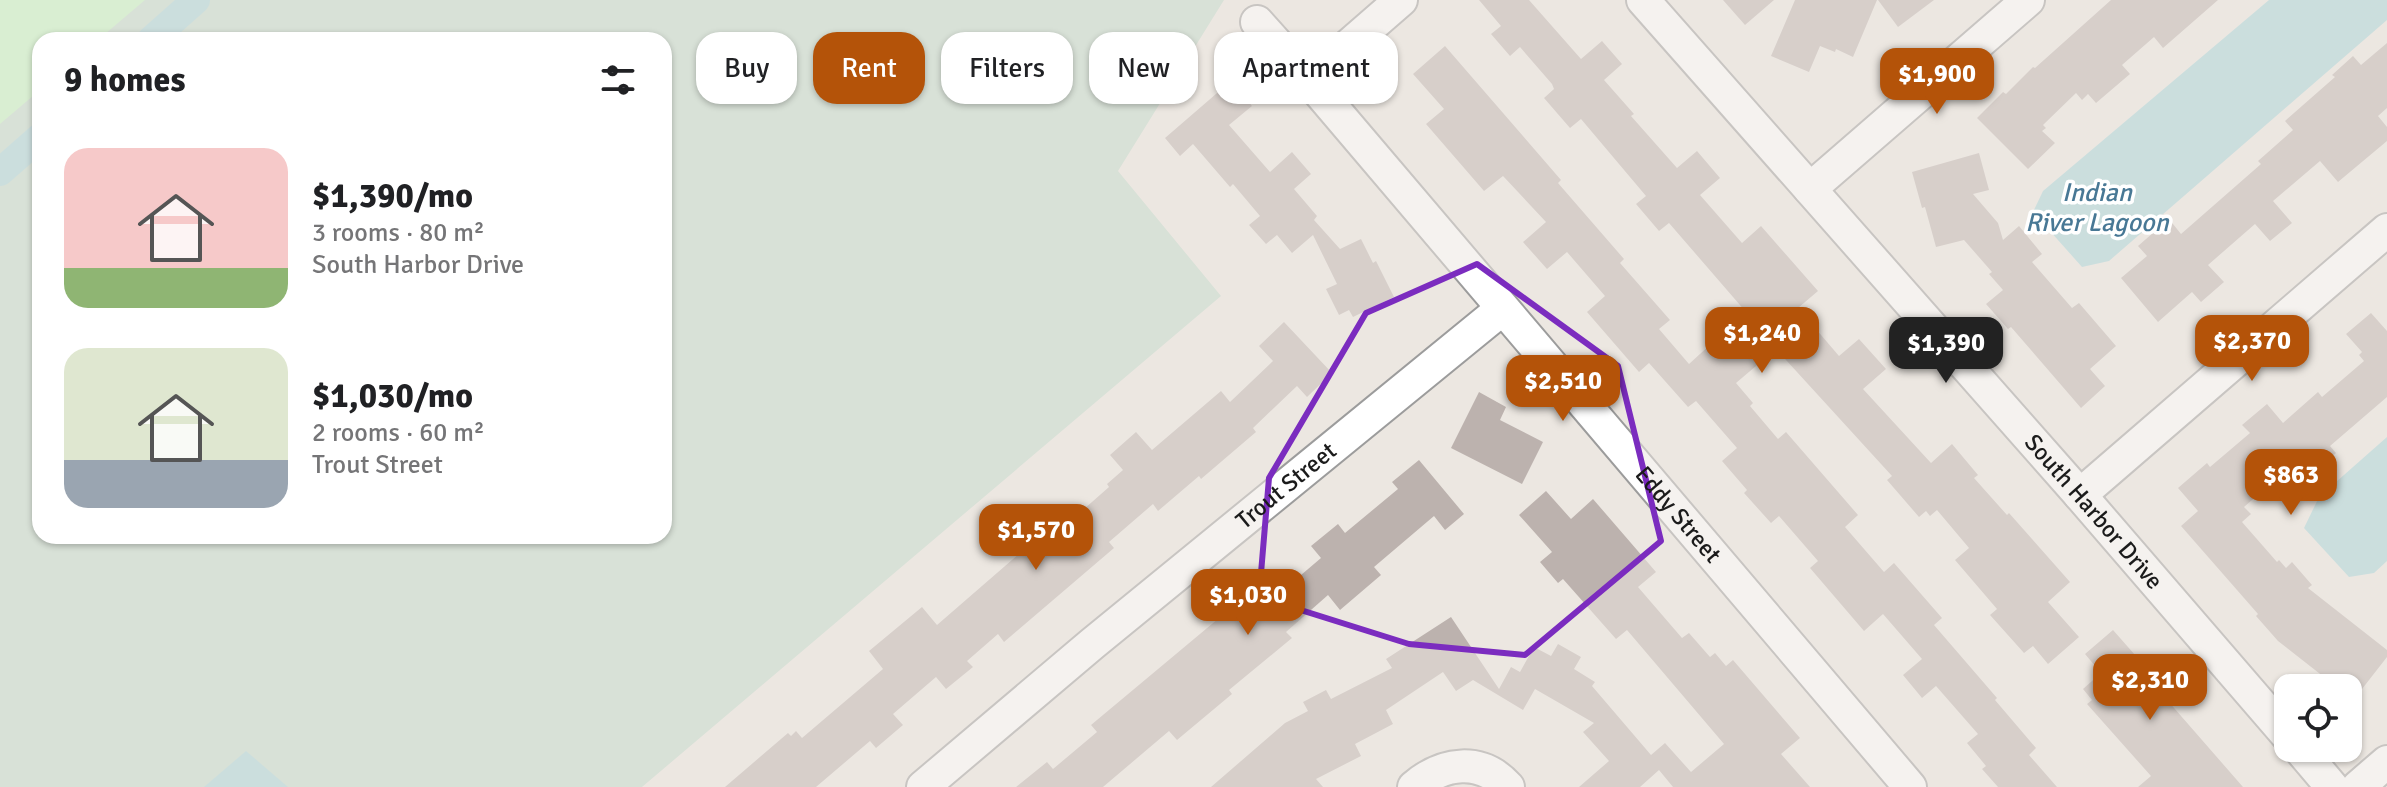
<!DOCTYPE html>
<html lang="en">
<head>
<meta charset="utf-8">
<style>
	body { margin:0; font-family:Signika,sans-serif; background:#f6f6f6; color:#202124; height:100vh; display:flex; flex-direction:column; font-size:30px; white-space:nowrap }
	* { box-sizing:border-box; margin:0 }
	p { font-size:26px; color:#757577 }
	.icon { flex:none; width:44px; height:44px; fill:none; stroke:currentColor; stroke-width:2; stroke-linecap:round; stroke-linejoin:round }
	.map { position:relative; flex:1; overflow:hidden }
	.details { position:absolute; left:32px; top:32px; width:640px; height:512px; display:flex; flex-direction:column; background:#fff; border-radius:24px; box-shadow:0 2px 6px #0004 }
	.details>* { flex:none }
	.hud { position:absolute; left:696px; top:32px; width:760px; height:72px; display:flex; gap:16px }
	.fabs { position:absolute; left:2274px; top:674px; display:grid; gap:16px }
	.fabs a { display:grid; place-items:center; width:88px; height:88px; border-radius:16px; background:#fff; box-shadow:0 2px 6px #0004; font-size:40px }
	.price { position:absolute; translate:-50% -68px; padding:0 18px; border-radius:16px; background:#b45309; color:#fff; font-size:26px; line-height:52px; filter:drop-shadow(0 2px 4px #0008) }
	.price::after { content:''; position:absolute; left:50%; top:48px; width:24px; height:18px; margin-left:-12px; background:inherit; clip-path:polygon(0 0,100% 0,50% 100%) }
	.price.on { background:#222; color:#fff }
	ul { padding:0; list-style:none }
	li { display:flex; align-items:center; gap:24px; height:200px; padding:0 32px }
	li span { display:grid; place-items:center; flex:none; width:224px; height:160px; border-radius:24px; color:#555 }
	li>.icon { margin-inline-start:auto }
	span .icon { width:96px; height:96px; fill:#fffc; stroke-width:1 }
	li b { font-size:34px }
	h2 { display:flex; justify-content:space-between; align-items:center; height:96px; padding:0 32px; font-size:34px }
	.pill { padding:0 28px; border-radius:24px; background:#fff; box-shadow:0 2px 6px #0004; font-size:28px; line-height:72px }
	.pill.on { background:#b45309; color:#fff }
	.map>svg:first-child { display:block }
</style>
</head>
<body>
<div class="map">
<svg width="2387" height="787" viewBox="0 0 2387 787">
	<rect width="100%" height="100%" fill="#ece7e1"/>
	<path fill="#bfd9ca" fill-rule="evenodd" d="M 0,0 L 1224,0 L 1118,171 L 1221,296 L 642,787 L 0,787 ZM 40,40 L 664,40 L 664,536 L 40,536 Z"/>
	<polygon fill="#c1f5bf" points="0,0 145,0 98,40 40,40 40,90 0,124"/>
	<g fill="#a3d3d8">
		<polygon points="2269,0 2387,0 2387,20 2109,261 2082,267 2033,212 2043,191"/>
		<polygon points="2387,437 2387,561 2374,573 2349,577 2304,528 2319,497"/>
		<polygon points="246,751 288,787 204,787"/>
	</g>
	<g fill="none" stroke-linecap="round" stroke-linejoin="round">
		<g stroke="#a3d3d8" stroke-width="28">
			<polyline points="151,40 196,0"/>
			<polyline points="0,172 40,137"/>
		</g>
	</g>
	<g fill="#bcb2ae">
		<polygon points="1479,0 1529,0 1581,59 1602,41 1622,64 1604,80 1634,114 1631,116 1677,168 1697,151 1720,178 1700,195 1742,243 1761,226 1818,291 1798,308 1839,356 1859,339 1886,369 1863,389 1931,463 1952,444 1978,475 1974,478 2007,515 2009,513 2070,582 2048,602 2079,637 2048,664 2033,646 2024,653 1990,615 1997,609 1955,560 1969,548 1937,510 1930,516 1926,511 1919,517 1887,480 1892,476 1776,349 1736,383 1753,403 1750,406 1778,439 1786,432 1858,515 1845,527 1884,572 1894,563 1942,618 1934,625 1997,698 1995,700 2036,748 2029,755 2057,787 1998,787 1982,769 1986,766 1967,743 1978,734 1936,686 1922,698 1903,675 1922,659 1883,614 1864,631 1810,568 1818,561 1779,516 1771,523 1744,493 1747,490 1722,461 1737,448 1696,401 1688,407 1649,363 1639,372 1587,312 1605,296 1567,252 1547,269 1523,242 1546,222 1503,176 1484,191 1426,124 1444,109 1413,74 1445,46 1561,180 1558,183 1624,259 1620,263 1670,320 1659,329 1689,364 1746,312 1669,223 1659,231 1636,204 1646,196 1581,119 1570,128 1544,98 1554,89 1552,84 1520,47 1510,56 1491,34 1501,26"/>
		<polygon points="1723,0 1774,0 1745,25"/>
		<polygon points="1795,0 1877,0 1853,57 1836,49 1835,52 1820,46 1809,72 1771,56"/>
		<polygon points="1878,0 1934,0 1898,27"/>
		<polygon points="2111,0 2218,0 2163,48 2154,37 2122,65 2130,74 2096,103 2088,94 2082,100 2076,93 2043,125 2046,128 2042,131 2055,143 2028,169 1977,118 2003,92 2006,94 2033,67 2035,68"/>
		<polygon points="2387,43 2387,108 2378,116 2387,127 2387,141 2338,182 2320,161 2273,201 2292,223 2270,241 2255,224 2208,265 2224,282 2201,302 2192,292 2158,322 2121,278 2147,256 2138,246 2169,219 2181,234 2261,164 2258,161 2293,130 2285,121 2335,77 2332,75 2353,56 2361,65"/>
		<polygon points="1231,81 1252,106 1229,125 1270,172 1292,152 1311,174 1294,189 1317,216 1314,220 1340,249 1361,239 1373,263 1376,261 1394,297 1353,317 1349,310 1339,315 1326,289 1337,284 1313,235 1292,253 1277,235 1266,244 1249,225 1260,216 1233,184 1230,187 1193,144 1180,156 1165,138"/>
		<polygon points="1979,153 1989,190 1973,194 1998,223 2003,240 2019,226 2042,254 2032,262 2072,308 2079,303 2116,346 2090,369 2105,386 2081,408 2011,327 2008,329 1986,304 2003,290 1989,274 1992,272 1964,240 1936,247 1925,207 1922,208 1912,172"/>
		<polygon points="2371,313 2387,331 2387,397 2330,446 2336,453 2303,482 2297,474 2290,480 2284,472 2244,507 2251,514 2242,522 2277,562 2279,560 2286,568 2292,562 2312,585 2308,588 2387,650 2387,657 2348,707 2348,688 2338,688 2278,641 2256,616 2258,614 2181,526 2198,511 2178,488 2207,463 2210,467 2250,433 2242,425 2267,404 2283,423 2318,392 2322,397 2364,361 2359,355 2362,352 2346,334"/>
		<polygon points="1284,322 1332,373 1307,397 1297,386 1253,428 1256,432 1201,479 1199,476 1158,511 1153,504 1109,542 1114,548 1004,642 998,634 967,661 973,667 946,689 936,677 893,714 903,725 876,748 870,741 816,787 725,787 788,733 791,736 796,731 802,738 883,669 869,651 922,607 937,625 1035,540 1032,538 1051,522 1059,531 1109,487 1107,484 1123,470 1110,455 1136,432 1152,450 1221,391 1230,402 1273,361 1259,346"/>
		<polygon points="1479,392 1506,407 1500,420 1543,442 1522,484 1451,448"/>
		<polygon points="1419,460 1464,514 1445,530 1434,516 1374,567 1381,575 1340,610 1328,595 1286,632 1292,638 1229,690 1232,694 1177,740 1169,731 1103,787 1016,787 1047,762 1053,769 1097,732 1091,725 1261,583 1274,598 1321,558 1311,546 1338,524 1345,533 1398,489 1392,482"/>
		<polygon points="1546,491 1571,519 1593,499 1656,572 1638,587 1682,638 1689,633 1710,657 1715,653 1726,666 1733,660 1800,738 1781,754 1810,787 1673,787 1659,770 1640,787 1579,787 1609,761 1583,732 1594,723 1535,689 1523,710 1473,680 1456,691 1443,672 1386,710 1393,724 1355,744 1361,756 1316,779 1323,787 1211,787 1285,723 1308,711 1303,702 1326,690 1331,699 1392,668 1386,659 1451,617 1499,689 1511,667 1520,672 1534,647 1551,656 1558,644 1581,657 1574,669 1595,682 1592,686 1651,755 1665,743 1691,772 1724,744 1627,630 1616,639 1563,579 1558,583 1540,562 1552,552 1519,515"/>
		<polygon points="2113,630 2165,689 2161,693 2243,787 2138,787 2151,776 2087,704 2092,700 2083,689 2101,673 2085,654"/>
	</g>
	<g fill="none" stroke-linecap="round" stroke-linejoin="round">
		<defs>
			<g id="minor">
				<path id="s1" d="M 1643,0 L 2080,495 L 2288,736"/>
				<path id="s2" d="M 1257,22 L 1309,80 L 1910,787"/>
				<polyline points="1309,80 1401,0"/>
				<polyline points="1810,189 2028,0"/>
				<polyline points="2080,495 2387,230"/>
				<polyline points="2299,748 2332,787"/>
				<path id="s3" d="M 923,787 L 1092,644 L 1502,309"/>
				<path d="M 1414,787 C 1443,762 1481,757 1508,787"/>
				<polyline points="2358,787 2387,762"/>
			</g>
		</defs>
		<use href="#minor" stroke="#9c9c9c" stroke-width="36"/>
		<use href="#minor" stroke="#fff" stroke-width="32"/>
	</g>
	<path d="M0 0H2387V787H0ZM 1477,264 L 1618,366 L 1661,541 L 1525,655 L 1409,644 L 1259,597 L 1269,478 L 1366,313 Z" fill="#ece7e1" fill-opacity=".55" fill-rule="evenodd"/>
	<path fill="none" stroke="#7b2cbf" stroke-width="6" stroke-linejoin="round" d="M 1477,264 L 1618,366 L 1661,541 L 1525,655 L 1409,644 L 1259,597 L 1269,478 L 1366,313 Z"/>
	<g text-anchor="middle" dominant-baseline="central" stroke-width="7" stroke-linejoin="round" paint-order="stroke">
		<g font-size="24" fill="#1b1b1b" stroke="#fff">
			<text stroke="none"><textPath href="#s3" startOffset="472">Trout Street</textPath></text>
			<text stroke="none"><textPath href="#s1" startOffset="682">South Harbor Drive</textPath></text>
			<text stroke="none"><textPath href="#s2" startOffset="648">Eddy Street</textPath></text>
		</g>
		<g font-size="26" font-style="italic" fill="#487895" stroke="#fff">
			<text x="2097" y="193">Indian<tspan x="2097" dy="30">River Lagoon</tspan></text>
		</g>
	</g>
</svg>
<div class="fabs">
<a><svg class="icon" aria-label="locate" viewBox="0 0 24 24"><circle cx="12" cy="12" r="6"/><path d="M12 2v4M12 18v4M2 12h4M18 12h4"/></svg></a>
</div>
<b class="price" style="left:1937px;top:116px">$1,900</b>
<b class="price" style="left:1762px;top:375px">$1,240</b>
<b class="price" style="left:2252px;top:383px">$2,370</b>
<b class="price on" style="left:1946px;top:385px">$1,390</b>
<b class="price" style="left:1563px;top:423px">$2,510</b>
<b class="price" style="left:2291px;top:517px">$863</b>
<b class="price" style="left:1036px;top:572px">$1,570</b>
<b class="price" style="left:1248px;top:637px">$1,030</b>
<b class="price" style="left:2150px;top:722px">$2,310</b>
<div class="hud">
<a class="pill">Buy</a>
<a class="pill on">Rent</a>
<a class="pill">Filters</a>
<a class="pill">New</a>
<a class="pill">Apartment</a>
</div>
<section class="details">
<h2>9 homes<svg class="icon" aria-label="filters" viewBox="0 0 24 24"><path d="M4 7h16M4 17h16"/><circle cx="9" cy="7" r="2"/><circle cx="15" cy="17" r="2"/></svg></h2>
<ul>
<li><span style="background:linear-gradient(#f6c9c9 75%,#8fb573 0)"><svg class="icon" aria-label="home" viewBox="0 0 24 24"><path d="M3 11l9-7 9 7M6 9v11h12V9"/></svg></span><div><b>$1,390/mo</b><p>3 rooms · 80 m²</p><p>South Harbor Drive</p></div></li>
<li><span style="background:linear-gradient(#dfe7d0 70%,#9aa5b1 0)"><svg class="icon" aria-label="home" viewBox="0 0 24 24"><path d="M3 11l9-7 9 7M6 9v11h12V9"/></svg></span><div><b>$1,030/mo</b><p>2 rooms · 60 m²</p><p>Trout Street</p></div></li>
</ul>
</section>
</div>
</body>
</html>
